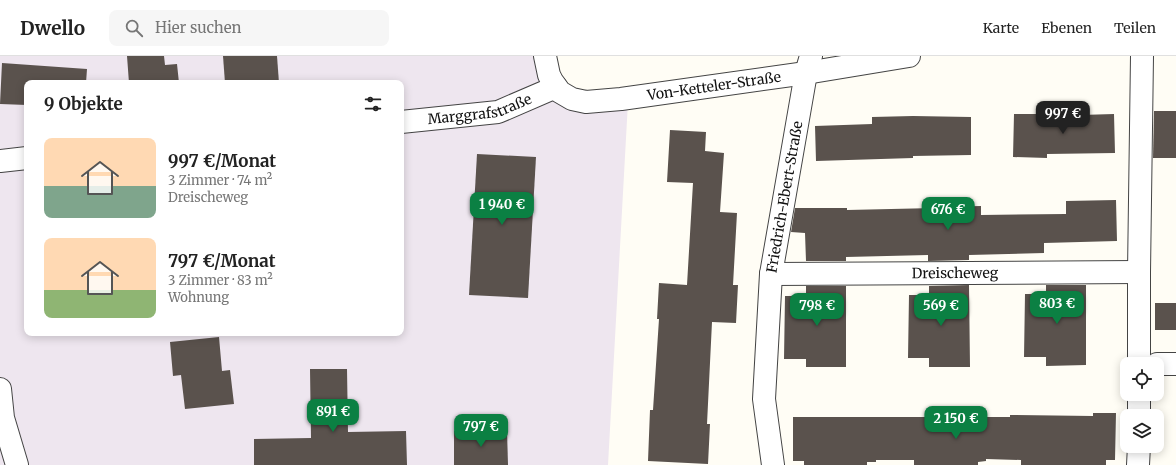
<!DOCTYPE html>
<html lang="de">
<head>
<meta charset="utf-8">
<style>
	body { margin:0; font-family:Merriweather,serif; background:#f6f6f6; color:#222; height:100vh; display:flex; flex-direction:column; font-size:15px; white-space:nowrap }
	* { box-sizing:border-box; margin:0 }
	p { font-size:13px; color:#767676 }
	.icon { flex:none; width:22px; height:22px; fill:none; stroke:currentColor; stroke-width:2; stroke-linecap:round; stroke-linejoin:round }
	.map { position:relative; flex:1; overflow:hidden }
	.side { position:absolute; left:24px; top:24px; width:380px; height:256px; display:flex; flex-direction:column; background:#fff; border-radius:8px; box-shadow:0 2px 10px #0003 }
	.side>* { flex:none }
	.tools { position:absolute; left:1120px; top:301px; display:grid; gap:8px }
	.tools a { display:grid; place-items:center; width:44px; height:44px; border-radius:8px; background:#fff; box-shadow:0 2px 10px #0003; font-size:20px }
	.price { position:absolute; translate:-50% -34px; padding:0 9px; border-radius:8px; background:#0b8043; color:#fff; font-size:13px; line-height:26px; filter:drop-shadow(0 1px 2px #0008) }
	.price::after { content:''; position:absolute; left:50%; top:24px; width:12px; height:9px; margin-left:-6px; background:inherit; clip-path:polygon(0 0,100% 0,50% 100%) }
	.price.current { background:#222; color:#fff }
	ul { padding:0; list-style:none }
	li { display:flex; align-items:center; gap:12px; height:100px; padding:0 20px }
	li span { display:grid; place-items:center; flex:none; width:112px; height:80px; border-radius:8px; color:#555 }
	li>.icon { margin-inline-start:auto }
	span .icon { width:48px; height:48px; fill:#fffc; stroke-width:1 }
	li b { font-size:17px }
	h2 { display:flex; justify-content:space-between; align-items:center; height:48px; padding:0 20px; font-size:17px }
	header { display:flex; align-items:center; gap:24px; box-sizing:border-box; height:56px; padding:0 20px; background:#fff; border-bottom:1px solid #e0e0e0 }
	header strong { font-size:19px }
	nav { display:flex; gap:22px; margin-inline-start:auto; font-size:14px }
	.search { width:280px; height:36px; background:#f6f6f6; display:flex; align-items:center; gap:10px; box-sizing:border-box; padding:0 14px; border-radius:8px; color:#767676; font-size:15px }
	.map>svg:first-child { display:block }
</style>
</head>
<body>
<header>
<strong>Dwello</strong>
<div class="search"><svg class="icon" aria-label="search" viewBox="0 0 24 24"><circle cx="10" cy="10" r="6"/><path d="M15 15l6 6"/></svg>Hier suchen</div>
<nav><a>Karte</a><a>Ebenen</a><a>Teilen</a></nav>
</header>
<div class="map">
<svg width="1176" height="409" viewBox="0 0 1176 409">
	<rect width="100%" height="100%" fill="#fffdf5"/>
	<path fill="#eee6ef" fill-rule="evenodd" d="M 0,0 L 541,0 L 555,40 L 628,46 L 608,409 L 0,409 ZM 27,27 L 401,27 L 401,277 L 27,277 Z"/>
	<g fill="#5a524d">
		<polygon points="127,0 164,0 165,9 177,8 179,27 129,27"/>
		<polygon points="223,0 277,0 279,27 225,27"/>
		<polygon points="2,7 87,13 86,27 27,27 27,49 0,48"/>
		<polygon points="1154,55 1176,55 1176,102 1153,102"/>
		<polygon points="1014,58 1047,58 1047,60 1114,58 1115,97 1047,98 1047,102 1013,101"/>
		<polygon points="913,60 971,61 971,99 913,100 913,102 816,105 815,70 872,68 872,61"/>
		<polygon points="670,74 706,76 705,95 724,97 720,156 737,157 733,229 738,229 736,267 712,266 707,368 710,368 708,408 648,405 650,354 653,354 659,263 657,263 659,227 687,229 693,127 667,126"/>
		<polygon points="477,98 536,101 528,242 469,239"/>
		<polygon points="1116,144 1117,185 1044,187 1044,197 969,199 969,204 928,205 928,199 846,201 846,205 806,205 805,177 791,176 795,152 847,152 847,154 935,152 935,151 981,150 981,159 1066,158 1066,145"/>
		<polygon points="969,229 970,311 929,311 929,302 908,302 909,239 929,239 929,230"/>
		<polygon points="1046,229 1086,229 1086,309 1046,310 1046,301 1024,301 1025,238 1046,238"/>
		<polygon points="806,230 846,230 846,311 806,311 806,303 784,303 785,240 806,240"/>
		<rect x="1155" y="247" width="21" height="27"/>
		<polygon points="219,281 222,315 230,314 234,348 185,353 181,319 173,320 170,286"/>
		<polygon points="310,313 347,313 348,376 406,375 407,409 254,409 254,383 311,382"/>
		<polygon points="1093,357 1116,357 1115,404 1106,404 1106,409 1021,409 1021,404 986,403 986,405 978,406 978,409 914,409 914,404 876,404 876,406 867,406 867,409 804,409 804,405 793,405 793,361 1010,361 1010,359 1093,360"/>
		<polygon points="507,374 508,409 454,409 454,375"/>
	</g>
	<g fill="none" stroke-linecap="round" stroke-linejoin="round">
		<defs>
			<g id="minor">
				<path id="s1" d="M 545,0 L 549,19 L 552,25 L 560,36 L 572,43 L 586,46 L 621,43 L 806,17 L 909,0"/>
				<path id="s2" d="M 401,66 L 498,56 L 556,31"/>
				<polyline points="0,105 27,102"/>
				<path id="s3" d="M 771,218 L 1139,216"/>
				<polyline points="1139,308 1139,216 1142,0"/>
				<polyline points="1157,308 1176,308"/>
				<polyline points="0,333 3,362 17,409"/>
				<polyline points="1139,360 1139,338"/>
				<path id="s4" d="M 773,409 L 764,343 L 771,218 L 806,17 L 811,0"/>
				<polyline points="1138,409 1139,390"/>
			</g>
		</defs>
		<use href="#minor" stroke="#444" stroke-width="24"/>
		<use href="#minor" stroke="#fff" stroke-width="22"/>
	</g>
	<g text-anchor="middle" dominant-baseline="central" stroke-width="4" stroke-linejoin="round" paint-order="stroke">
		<g font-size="14" fill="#111" stroke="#fff">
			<text stroke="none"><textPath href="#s1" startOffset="197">Von-Ketteler-Straße</textPath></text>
			<text stroke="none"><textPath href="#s2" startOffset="80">Marggrafstraße</textPath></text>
			<text stroke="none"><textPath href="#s4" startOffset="270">Friedrich-Ebert-Straße</textPath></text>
			<text stroke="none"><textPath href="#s3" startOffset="184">Dreischeweg</textPath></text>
		</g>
	</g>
</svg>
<div class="tools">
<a><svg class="icon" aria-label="locate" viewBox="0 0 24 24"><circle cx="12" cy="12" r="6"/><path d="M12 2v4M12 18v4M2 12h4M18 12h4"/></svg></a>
<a><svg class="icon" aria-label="layers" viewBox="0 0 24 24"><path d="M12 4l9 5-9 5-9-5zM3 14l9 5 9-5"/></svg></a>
</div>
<b class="price current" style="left:1063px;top:79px">997 €</b>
<b class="price" style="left:502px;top:170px">1 940 €</b>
<b class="price" style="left:948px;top:175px">676 €</b>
<b class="price" style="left:1057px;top:269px">803 €</b>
<b class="price" style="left:817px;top:271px">798 €</b>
<b class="price" style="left:941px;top:271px">569 €</b>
<b class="price" style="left:333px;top:377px">891 €</b>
<b class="price" style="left:956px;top:384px">2 150 €</b>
<b class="price" style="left:481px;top:392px">797 €</b>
<section class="side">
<h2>9 Objekte<svg class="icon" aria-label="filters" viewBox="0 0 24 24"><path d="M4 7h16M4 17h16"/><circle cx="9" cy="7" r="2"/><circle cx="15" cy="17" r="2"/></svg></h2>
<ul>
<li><span style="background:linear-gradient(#ffd9b3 60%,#7fa58c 0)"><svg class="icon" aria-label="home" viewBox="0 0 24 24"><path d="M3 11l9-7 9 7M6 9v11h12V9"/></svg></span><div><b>997 €/Monat</b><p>3 Zimmer · 74 m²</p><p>Dreischeweg</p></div></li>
<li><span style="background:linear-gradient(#ffd9b3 65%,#8fb573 0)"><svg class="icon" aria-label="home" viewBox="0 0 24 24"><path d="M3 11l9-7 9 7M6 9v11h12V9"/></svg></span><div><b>797 €/Monat</b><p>3 Zimmer · 83 m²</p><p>Wohnung</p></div></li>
</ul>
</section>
</div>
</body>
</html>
